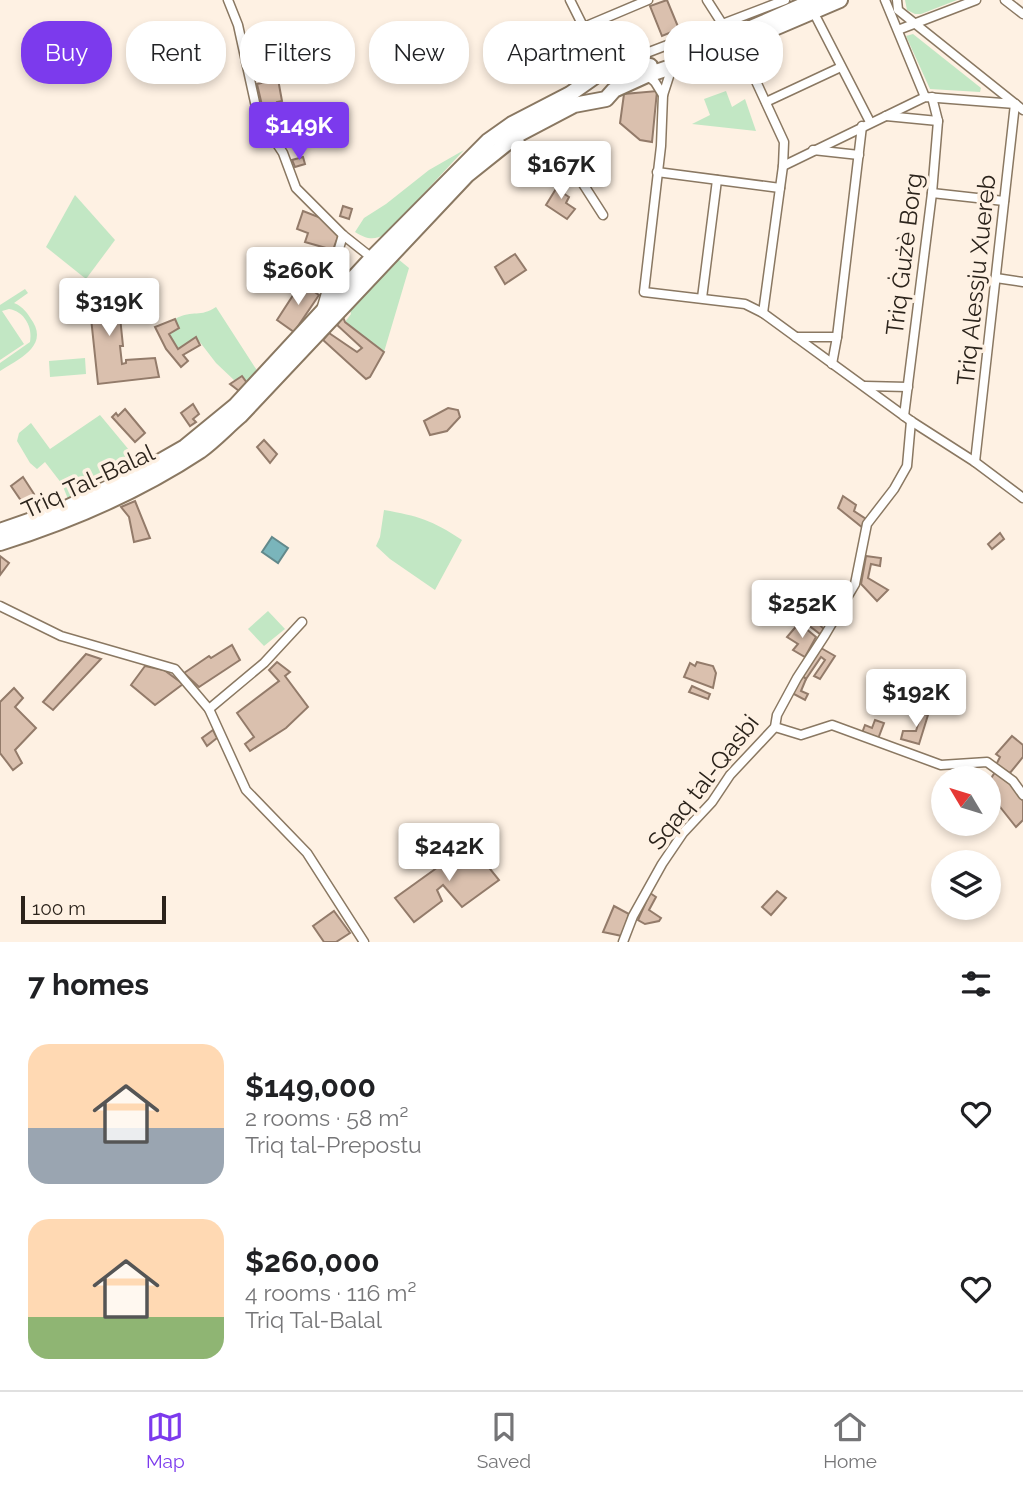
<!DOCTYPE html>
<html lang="en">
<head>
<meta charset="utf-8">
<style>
	body { margin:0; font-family:Raleway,sans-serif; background:#f6f6f6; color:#202124; height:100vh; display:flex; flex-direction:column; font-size:26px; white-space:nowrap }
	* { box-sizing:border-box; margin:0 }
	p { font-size:23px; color:#757577 }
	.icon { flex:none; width:38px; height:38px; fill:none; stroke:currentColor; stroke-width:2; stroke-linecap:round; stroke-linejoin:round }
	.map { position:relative; height:942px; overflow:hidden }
	.sheet { display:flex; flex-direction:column; background:#fff; flex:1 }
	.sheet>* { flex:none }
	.top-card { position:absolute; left:21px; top:21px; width:982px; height:63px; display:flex; gap:14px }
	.needle { width:46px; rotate:308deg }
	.controls { position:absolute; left:931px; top:766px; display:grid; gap:14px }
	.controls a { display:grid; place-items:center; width:70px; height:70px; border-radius:50%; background:#fff; box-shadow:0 4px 10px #0003; font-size:35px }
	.scale { position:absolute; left:21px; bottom:18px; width:145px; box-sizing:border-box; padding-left:7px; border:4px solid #2b231b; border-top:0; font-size:19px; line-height:24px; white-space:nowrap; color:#2b231b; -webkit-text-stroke:5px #fef1e3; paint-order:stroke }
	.price { position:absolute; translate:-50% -60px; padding:0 16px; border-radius:7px; background:#fff; color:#222; font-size:23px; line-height:46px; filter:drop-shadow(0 2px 4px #0008) }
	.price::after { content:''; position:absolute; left:50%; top:42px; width:21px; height:16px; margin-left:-10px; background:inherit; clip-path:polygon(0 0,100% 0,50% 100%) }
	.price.active { background:#7c3aed; color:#fff }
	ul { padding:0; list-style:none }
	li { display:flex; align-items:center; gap:21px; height:175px; padding:0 28px }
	li span { display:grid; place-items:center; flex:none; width:196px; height:140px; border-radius:21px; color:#555 }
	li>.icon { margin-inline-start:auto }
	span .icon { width:84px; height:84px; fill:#fffc; stroke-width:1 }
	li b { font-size:30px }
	h2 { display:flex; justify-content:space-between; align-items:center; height:84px; padding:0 28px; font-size:30px }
	.chip { padding:0 24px; border-radius:28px; background:#fff; box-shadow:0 4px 10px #0003; font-size:24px; line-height:63px }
	.chip.active { background:#7c3aed; color:#fff }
	.tab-bar { display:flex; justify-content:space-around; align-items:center; height:98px; border-top:2px solid #e0e0e0; background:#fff; font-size:19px; color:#757577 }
	.tab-bar a { display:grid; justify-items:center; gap:4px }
	.tab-bar .active { color:#7c3aed }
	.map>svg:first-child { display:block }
</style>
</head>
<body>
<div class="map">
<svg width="1023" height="942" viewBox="0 0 1023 942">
	<rect width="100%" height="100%" fill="#fef1e3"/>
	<g fill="#c2e7c4">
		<polygon points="905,0 957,0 921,14 915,14 907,10"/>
		<polygon points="913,34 981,88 980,92 930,89 906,36"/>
		<polygon points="726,91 732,107 745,99 756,131 692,124 710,115 704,99"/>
		<path d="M 464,150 L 386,234 C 373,241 367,239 355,232 L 364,218 L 386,204 L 429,170 Z"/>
		<polygon points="75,195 115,240 86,279 46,247"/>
		<path d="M 344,247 C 354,268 346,281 328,294 Z"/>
		<polygon points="398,259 409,268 384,352 345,322 351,314 350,310"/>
		<path d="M 25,289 L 28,293 L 14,303 C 24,307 27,313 33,322 C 48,347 17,360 0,371 L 0,363 L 30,342 C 33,327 24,311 9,309 L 2,311 L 24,344 L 0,360 L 0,305 Z"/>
		<path d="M 216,307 L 258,372 L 244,387 L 237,379 L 235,381 L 216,363 L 196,337 L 178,349 L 169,334 L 179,328 L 175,319 C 194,309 200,318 216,307 Z"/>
		<polygon points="85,358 86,374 50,377 49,361"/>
		<polygon points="100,415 139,462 68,499 62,484 45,462 37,469 30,463 17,441 19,433 31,423 50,449"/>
		<path d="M 384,510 C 418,516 432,520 462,540 L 435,590 L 390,559 L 376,546 L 380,537 Z"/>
		<polygon points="268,611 285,629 264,646 248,629"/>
	</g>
	<polygon fill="#7ab5bb" stroke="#62898b" stroke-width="2" points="272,537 288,548 278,563 262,552"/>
	<g fill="#dac0ae" stroke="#937b6a" stroke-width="2">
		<polygon points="667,0 679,29 662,36 650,6"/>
		<polygon points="278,79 282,101 277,102 278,108 264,114 257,84"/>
		<polygon points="657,91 652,142 640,140 620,123 624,94"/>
		<polygon points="303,157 305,164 295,167 292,160"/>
		<polygon points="562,179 569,183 563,193 569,197 566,203 575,209 567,219 546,205"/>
		<polygon points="343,206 352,209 349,219 340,216"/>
		<polygon points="303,211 321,218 338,236 333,250 305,242 308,233 297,229"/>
		<polygon points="515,254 526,270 505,284 495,267"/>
		<polygon points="86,279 108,295 110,301 107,305 110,312 116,310 118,317 120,317 123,346 120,346 122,364 126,363 126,360 155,358 159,377 98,384 91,318 67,299"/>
		<polygon points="301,283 319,295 294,332 277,320"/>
		<polygon points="343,317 345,322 384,352 370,377 366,379 323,340 329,333 357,352 362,348 337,325"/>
		<polygon points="175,319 179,328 169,334 178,349 196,337 200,345 183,355 188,361 181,367 166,349 155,327"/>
		<polygon points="242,376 247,383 239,391 230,384"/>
		<polygon points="193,404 199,414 193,419 196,422 190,426 181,413"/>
		<polygon points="448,408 458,410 460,417 447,431 430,435 424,421"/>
		<polygon points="125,409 145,433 135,442 112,417 116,413 118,416"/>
		<polygon points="264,440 277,454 270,463 257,447"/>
		<polygon points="23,477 34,494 22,502 11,486"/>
		<polygon points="843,496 856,505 854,511 866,519 863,528 838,508"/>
		<polygon points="135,501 150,538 134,542 129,517 121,507"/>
		<polygon points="1000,533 1004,539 992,549 988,544"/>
		<polygon points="0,556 9,563 0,575"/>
		<polygon points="866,556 881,558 880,566 871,564 868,578 888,590 877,601 861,584"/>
		<polygon points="808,614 824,629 820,634 803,621"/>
		<polygon points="799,623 816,637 805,657 793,650 798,644 787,637"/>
		<polygon points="232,645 240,660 199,687 184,673 209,656 211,658"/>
		<polygon points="821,648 835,656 820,679 814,676 825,660 821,657 806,679 801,675"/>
		<polygon points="86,654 101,659 53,710 43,702"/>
		<polygon points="277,662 290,672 285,676 308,707 286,728 250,751 245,744 254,737 237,713 279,681 269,670"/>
		<polygon points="697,662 713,666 716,673 713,688 684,677 690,663 695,666"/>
		<polygon points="145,666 164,670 183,684 155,705 131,685"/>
		<polygon points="801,675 806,679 801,691 808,694 805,700 792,693"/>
		<polygon points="692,686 710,694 708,699 689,692"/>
		<polygon points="14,688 23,698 15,707 36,728 15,750 22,763 13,770 0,753 0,702"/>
		<polygon points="916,712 928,715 919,744 901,739 903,731 916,731 919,721 913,719"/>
		<polygon points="875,720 884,723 878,739 862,733 865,725 872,728"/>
		<polygon points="213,730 217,738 207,746 202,738"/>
		<polygon points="1012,736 1023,745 1023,757 1010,773 996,765 1000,757 996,754"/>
		<polygon points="996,771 1007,779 1023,801 1023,820 1016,827 989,793 989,781"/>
		<polygon points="470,844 499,880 462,907 443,885 437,890 442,901 414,922 395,898"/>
		<polygon points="777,891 786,898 771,915 762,907"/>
		<polygon points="650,893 656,897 649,910 661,918 659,921 645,924 638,920"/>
		<polygon points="614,906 629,914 622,936 603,932"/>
		<polygon points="334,911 350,933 336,942 324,942 313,926"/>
	</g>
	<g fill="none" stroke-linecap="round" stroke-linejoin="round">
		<defs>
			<g id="minor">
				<polyline points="228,0 238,25 256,107 266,127 283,153 296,188 343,235 372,258"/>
				<polyline points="570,0 597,54 597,75"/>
				<polyline points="707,0 723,25"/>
				<polyline points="885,0 925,97"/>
				<polyline points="897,0 898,10 1023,110"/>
				<polyline points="1005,0 1023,14"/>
				<polyline points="817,19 870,122"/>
				<polyline points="584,27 648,0"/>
				<polyline points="898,30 976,0"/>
				<polyline points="738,43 749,68"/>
				<polyline points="596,61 623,62 785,0"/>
				<polyline points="672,67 663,95 661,146 644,292 745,304 763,313 911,421 975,462 1023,498"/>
				<polyline points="647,75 655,82 663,95"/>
				<polyline points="754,77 784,142 783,166 763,313"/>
				<polyline points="766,102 841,67"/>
				<polyline points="886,116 938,121"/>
				<polyline points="517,135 536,181 558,172 578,176 603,215"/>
				<polyline points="813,150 859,155"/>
				<polyline points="783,166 925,97 1015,104"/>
				<polyline points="657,172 780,188"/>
				<polyline points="932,193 1004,201"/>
				<polyline points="996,278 1023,282"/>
				<polyline points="702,298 717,180"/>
				<polyline points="321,310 343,235"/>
				<polyline points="796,337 837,337"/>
				<polyline points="832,364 837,337 862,126"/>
				<polyline points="865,386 908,387"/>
				<polyline points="904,416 932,193 938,121 932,97"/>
				<polyline points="975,462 1015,104"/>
				<polyline points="0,606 61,636 175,669 209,709 246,790 307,853 364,942"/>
				<polyline points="209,709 264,663 302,622"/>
				<polyline points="775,727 801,735 832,725 941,765 987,762 1013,781 1023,795"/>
				<polyline points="623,942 633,916 662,864 683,833 712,802 730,775 775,727 777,715 797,678 825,635 855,584 867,524 894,489 907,466 911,421"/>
			</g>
			<g id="trunk">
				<polyline points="751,28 815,0"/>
				<polyline points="0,531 66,508 143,471 185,447 235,406 372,258 488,141 512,124 570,94 597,75 616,74 650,66"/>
				<path d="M 0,543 C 70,521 138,492 200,451 C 214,441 227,427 240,416 L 467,175 L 517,135 L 574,105 L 606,99 L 614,90 L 647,75 L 723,50 L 840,0"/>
			</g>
		</defs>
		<use href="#minor" stroke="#8a7862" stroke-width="11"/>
		<use href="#trunk" stroke="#8a7862" stroke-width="18"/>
		<use href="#minor" stroke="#fff" stroke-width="8"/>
		<use href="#trunk" stroke="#fff" stroke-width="14"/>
	</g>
	<g text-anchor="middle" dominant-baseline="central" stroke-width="7" stroke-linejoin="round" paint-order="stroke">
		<g font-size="24" fill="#2b231b" stroke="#fef1e3">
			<text transform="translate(904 254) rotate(-83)">Triq Ġużè Borg</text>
			<text transform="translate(976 280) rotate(-84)">Triq Alessju Xuereb</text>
			<text transform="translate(88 481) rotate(-25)">Triq Tal-Balal</text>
			<text transform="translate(703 782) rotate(-52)">Sqaq tal-Qasbi</text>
		</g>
	</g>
</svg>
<div class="controls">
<a><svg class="needle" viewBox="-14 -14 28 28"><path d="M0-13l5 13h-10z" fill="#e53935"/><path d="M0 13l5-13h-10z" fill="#757577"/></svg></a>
<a><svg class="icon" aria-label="layers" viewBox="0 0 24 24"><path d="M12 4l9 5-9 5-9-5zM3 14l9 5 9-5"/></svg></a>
</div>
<div class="scale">100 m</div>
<b class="price active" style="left:299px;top:162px">$149K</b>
<b class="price" style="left:561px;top:201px">$167K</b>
<b class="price" style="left:298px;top:307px">$260K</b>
<b class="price" style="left:109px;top:338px">$319K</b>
<b class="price" style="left:802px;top:640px">$252K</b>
<b class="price" style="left:916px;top:729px">$192K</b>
<b class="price" style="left:449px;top:883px">$242K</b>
<div class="top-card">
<a class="chip active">Buy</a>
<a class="chip">Rent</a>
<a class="chip">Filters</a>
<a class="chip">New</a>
<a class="chip">Apartment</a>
<a class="chip">House</a>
</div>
</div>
<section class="sheet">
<h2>7 homes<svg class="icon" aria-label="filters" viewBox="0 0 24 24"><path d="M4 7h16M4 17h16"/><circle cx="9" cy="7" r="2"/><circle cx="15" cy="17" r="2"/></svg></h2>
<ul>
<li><span style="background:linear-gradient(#ffd9b3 60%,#9aa5b1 0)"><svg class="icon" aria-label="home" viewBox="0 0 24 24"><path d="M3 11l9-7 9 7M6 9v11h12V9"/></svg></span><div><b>$149,000</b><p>2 rooms · 58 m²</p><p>Triq tal-Prepostu</p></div><svg class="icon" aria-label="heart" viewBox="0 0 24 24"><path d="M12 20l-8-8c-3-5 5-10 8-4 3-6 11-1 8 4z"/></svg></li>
<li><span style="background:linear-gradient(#ffd9b3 70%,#8fb573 0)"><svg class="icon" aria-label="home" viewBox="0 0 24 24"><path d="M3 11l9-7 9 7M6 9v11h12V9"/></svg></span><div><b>$260,000</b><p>4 rooms · 116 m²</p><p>Triq Tal-Balal</p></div><svg class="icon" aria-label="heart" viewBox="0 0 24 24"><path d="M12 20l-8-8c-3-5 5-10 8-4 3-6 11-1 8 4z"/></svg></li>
</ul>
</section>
<nav class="tab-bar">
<a class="active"><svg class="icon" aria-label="map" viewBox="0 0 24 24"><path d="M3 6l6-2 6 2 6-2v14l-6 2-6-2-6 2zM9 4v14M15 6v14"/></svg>Map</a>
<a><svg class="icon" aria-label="saved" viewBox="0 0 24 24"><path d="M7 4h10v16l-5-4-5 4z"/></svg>Saved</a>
<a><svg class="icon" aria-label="home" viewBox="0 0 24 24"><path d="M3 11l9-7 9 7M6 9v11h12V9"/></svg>Home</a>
</nav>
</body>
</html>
